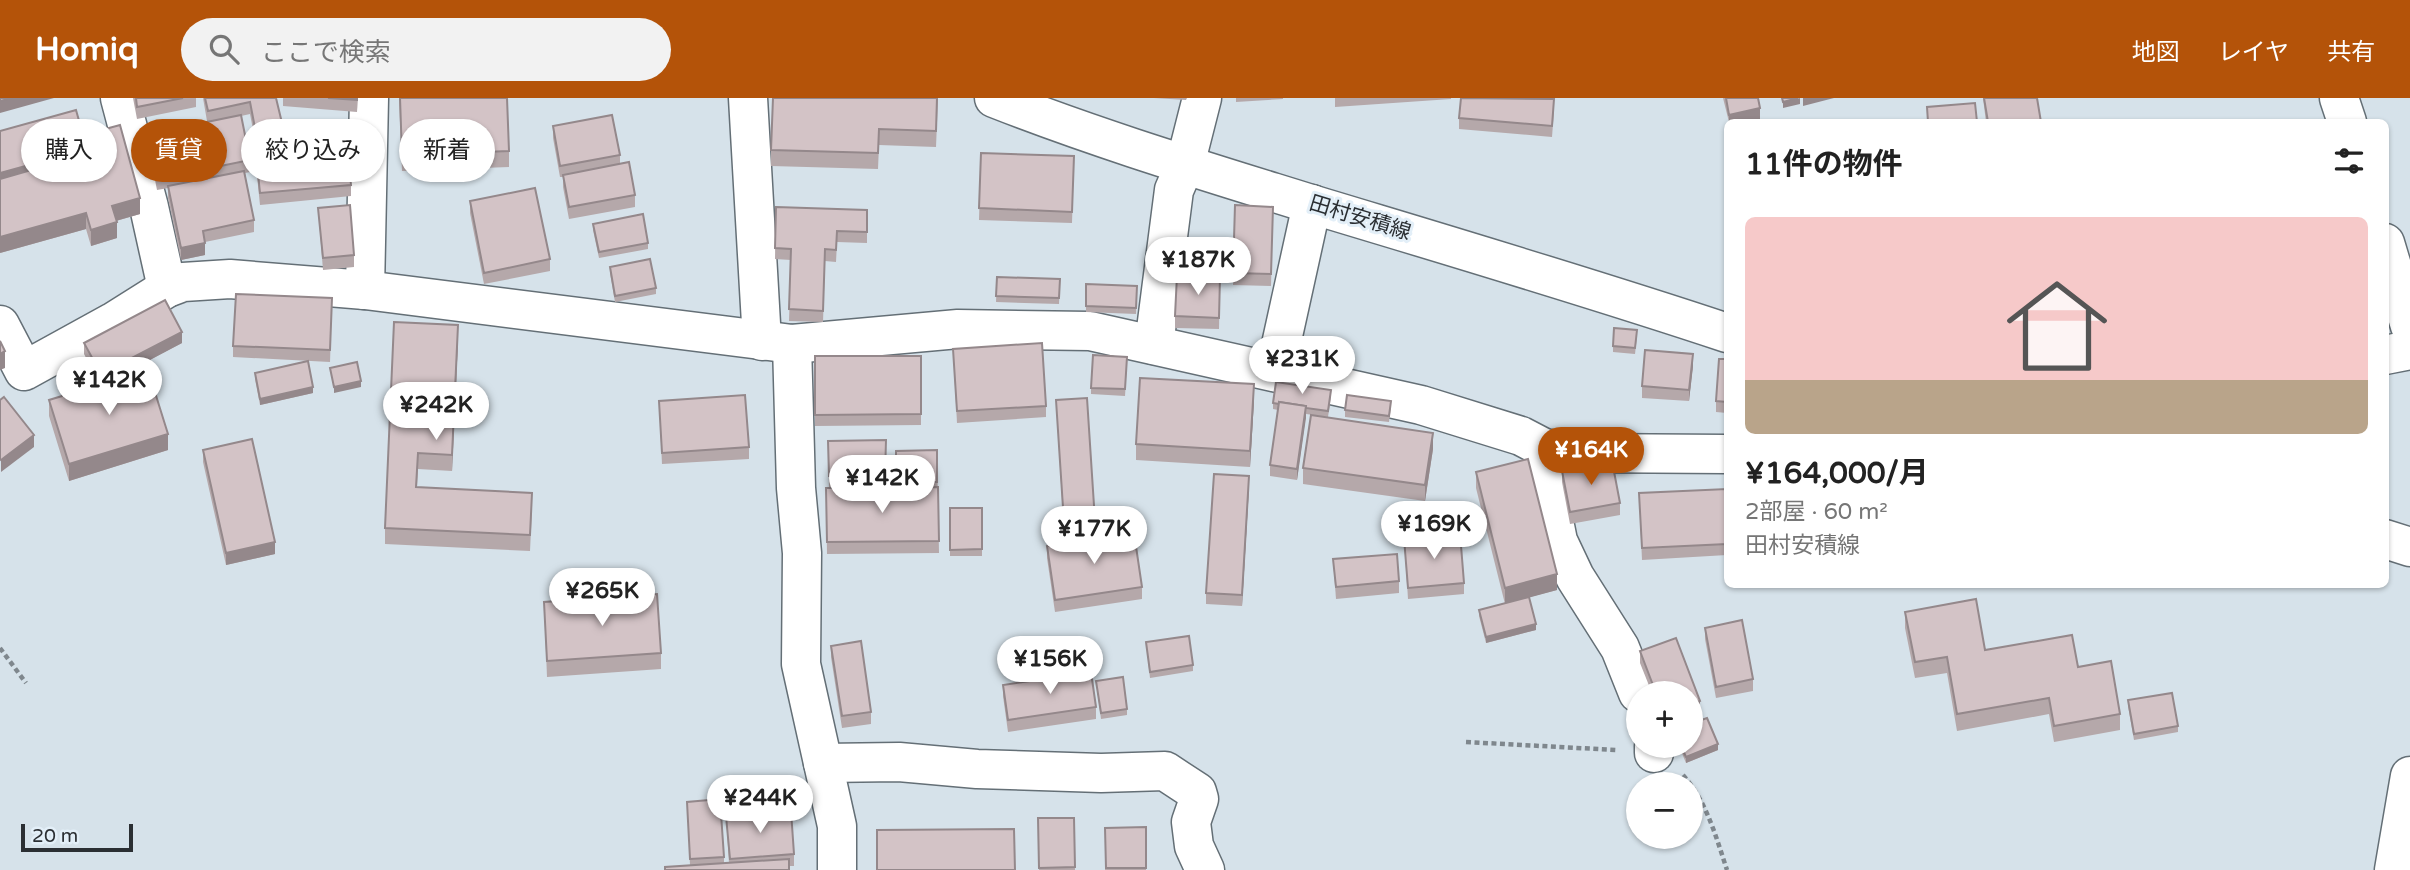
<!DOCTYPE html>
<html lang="ja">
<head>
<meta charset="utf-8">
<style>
	body { margin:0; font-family:"Varela Round","Noto Sans JP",sans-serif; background:#f2f2f2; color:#222; height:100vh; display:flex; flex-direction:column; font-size:26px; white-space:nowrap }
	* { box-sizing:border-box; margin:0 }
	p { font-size:23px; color:#767676 }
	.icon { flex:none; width:38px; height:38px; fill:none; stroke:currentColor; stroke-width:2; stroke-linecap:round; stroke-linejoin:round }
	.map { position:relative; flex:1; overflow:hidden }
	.drawer { position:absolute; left:1724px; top:21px; width:665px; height:469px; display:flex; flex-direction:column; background:#fff; border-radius:10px; box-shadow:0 2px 5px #0004 }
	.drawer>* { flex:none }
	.banner { position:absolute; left:21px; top:21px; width:665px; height:63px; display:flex; gap:14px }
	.fabs { position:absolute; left:1626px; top:583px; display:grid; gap:14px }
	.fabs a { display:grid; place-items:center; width:77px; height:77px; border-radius:50%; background:#fff; box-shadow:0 2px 5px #0004; font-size:35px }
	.scale { position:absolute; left:21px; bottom:18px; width:112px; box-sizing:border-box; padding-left:7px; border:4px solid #2b2f33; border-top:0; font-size:19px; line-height:24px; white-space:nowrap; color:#2b2f33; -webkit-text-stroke:5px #e3eff8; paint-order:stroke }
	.price { position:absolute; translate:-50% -60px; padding:0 16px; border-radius:24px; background:#fff; color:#222; font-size:23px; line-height:46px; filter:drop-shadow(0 2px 4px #0008) }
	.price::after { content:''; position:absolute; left:50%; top:42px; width:21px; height:16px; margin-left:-10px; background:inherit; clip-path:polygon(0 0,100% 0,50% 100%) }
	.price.selected { background:#b45309; color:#fff }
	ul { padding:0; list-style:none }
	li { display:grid; align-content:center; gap:14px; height:371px; padding:0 21px }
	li+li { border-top:2px solid #e0e0e0 }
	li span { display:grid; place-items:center; height:217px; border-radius:10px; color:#555 }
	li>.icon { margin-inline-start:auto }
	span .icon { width:126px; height:126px; fill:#fffc; stroke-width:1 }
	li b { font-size:30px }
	h2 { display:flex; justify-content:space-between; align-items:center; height:84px; padding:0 21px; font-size:30px }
	.pill { padding:0 24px; border-radius:32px; background:#fff; box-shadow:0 2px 5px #0004; font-size:24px; line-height:63px }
	.pill.selected { background:#b45309; color:#fff }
	header { display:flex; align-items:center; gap:42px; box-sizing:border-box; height:98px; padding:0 35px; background:#b45309; color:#fff }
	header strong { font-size:33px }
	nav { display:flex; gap:38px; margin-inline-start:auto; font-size:24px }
	.search { width:490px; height:63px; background:#f2f2f2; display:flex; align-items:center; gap:18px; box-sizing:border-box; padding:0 24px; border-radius:38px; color:#767676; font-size:26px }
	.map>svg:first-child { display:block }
</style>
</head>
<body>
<header>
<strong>Homiq</strong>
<div class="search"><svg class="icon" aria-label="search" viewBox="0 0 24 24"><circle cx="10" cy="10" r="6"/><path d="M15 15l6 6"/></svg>ここで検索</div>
<nav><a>地図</a><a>レイヤ</a><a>共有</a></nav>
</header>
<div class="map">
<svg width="2410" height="772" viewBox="0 0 2410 772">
	<rect width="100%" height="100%" fill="#d6e2ea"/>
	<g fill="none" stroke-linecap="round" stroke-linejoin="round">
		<defs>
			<g id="minor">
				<polyline points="120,0 149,109 167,190"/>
				<polyline points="748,0 762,243"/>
				<polyline points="2339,0 2347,24"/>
				<polyline points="2385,145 2410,228"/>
				<polyline points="365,192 369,0"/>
				<polyline points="0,227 24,273 113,224 167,190 183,184 230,181 365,192 792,246 958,231 1090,233 1421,307 1521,338 1544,350 1577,355 1727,356"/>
				<polyline points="792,246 796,390 802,455 801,566 837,728 837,772"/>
				<polyline points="1154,247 1174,92 1185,67 1202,0"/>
				<polyline points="2385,257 2410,252"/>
				<polyline points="1275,274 1312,106"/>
				<polyline points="1544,350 1544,373 1558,443 1575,479 1620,550 1638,595"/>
				<polyline points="1654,648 1654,655"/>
				<polyline points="823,665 899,664 977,671 1101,675 1165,673 1197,694 1199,701 1191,724 1194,748 1205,772"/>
				<polyline points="2394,772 2410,678"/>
			</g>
			<g id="major">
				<path d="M 994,0 C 1098,41 1205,73 1311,106 C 1450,148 1589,189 1727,235"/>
				<polyline points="2385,441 2410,449"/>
			</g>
		</defs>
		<use href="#minor" stroke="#646f76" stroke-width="41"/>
		<use href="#major" stroke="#646f76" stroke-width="41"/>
		<g stroke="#7f878d" stroke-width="4.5" stroke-dasharray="5 3.5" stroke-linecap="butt">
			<polyline points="0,550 26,585"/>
			<polyline points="1466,644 1616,652"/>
			<path d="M 1683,677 C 1707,704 1716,739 1727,772"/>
		</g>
		<use href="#minor" stroke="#fff" stroke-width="38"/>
		<use href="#major" stroke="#fff" stroke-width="38"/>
	</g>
	<g fill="#b5a8aa">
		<polygon points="133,0 196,0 196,9 137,21"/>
		<polygon points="203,0 276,0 282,25 282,37 255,42 250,16 241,18 250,62 250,74 245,75 254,122 254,134 205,144 205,157 181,162 168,100 168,90 157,92 148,47 148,36 207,23"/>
		<polygon points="283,0 358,0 357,14 283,8"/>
		<polygon points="399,0 509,53 509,69 402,73"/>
		<polygon points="938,0 936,49 879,47 878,71 771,68 771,52"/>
		<polygon points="1154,0 1187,0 1186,2"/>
		<polygon points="1236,0 1283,0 1283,1 1236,4"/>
		<polygon points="1335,0 1451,0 1451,1 1335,9"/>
		<polygon points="1723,0 1758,0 1760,22 1747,24 1729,24"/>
		<polygon points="1983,0 2037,0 2041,24 1986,24"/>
		<polygon points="1554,13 1552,39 1459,31 1459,20"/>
		<polygon points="553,28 620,57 620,66 635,97 635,109 569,121 563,89 563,79 560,79 553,40"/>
		<polygon points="98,33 140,116 116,123 117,140 91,148 86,131 0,155 87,56 100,53 98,49"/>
		<polygon points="255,46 351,87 351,98 260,107 255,58"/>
		<polygon points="981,55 1074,58 1072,125 979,122"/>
		<polygon points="470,103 550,161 550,173 484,186 470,115"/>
		<polygon points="1235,107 1273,109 1271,188 1233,187"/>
		<polygon points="776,109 867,112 867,145 837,144 836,164 825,163 823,224 789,223 791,162 775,161"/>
		<polygon points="318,110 354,157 354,169 323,172"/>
		<polygon points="593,126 648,145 648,151 599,160 593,132"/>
		<polygon points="610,169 656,190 656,196 615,204 610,175"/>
		<polygon points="997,179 1060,181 1059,206 996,204"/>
		<polygon points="1220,179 1219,231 1175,230 1175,218"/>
		<polygon points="1086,186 1137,188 1136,216 1086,214"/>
		<polygon points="332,200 330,264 233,259 233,248"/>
		<polygon points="1637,238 1635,256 1613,254 1613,248"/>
		<polygon points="458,243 452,373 418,371 417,389 532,411 530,453 385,446 385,430"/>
		<polygon points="84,245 182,245 107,284 168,352 69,383 49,318 49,302 100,286 84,256"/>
		<polygon points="953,251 1046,308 1046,319 957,325"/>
		<polygon points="815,258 921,258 921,327 815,328"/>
		<polygon points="1727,261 1727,315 1716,314 1716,303"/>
		<polygon points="1127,265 1125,298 1091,296 1091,290"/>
		<polygon points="1693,268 1689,303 1642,300 1642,288"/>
		<polygon points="255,275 313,295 260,307 255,281"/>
		<polygon points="1331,298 1328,319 1306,316 1297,382 1270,378 1270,367 1278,312 1273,311 1273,305"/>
		<polygon points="1056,302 1095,423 1095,435 1064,437"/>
		<polygon points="659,303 749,349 749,361 662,366"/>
		<polygon points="1254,303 1250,369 1136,362 1136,346"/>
		<polygon points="1391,309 1389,324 1345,319 1345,312"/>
		<polygon points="886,342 885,389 829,390 828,343"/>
		<polygon points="1433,351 1425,403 1303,386 1303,370"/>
		<polygon points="203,352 275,456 226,467 203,364"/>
		<polygon points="937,352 939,455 827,456 826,390 896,390 896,353"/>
		<polygon points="1562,373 1620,405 1620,417 1570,426 1562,384"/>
		<polygon points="1476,374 1557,492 1510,504 1536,532 1486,545 1479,518 1479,512 1505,506 1476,390"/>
		<polygon points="1249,389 1242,508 1206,506 1206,495"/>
		<polygon points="1727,391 1727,457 1642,462 1639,395"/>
		<rect x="950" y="410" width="32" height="48"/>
		<polygon points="1404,440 1464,485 1464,496 1408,501"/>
		<polygon points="1047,448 1142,489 1142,501 1055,514 1047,460"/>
		<polygon points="1333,461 1399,483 1399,495 1336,501"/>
		<polygon points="544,504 661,555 661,571 547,579"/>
		<polygon points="1905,514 1985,552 2078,569 2120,616 2120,632 2054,644 2049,616 1957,633 1947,575 1915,580 1905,530"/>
		<polygon points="1705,530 1753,581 1753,593 1716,600 1705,541"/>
		<polygon points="1676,540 1700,603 1700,615 1690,619 1690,595 1652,595 1640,565 1640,553"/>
		<polygon points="1146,544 1193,567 1193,573 1150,580"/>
		<polygon points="831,548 871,614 871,626 842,630 831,559"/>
		<polygon points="1096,583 1127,611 1127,617 1101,621"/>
		<polygon points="1003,587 1096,609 1096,621 1008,634 1003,598"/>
		<polygon points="2128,602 2178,628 2178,634 2134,642 2128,608"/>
		<polygon points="1679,648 1690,648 1718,652 1686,665"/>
		<polygon points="687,704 724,759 724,765 729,765 726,718 794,756 794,768 690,767"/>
		<polygon points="1038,720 1074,720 1075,772 1039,772"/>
		<polygon points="1146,729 1146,772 1105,772 1105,730"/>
	</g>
	<g fill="#94888b">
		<polygon points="12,0 54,0 0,15 0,3"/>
		<polygon points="1800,0 1800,6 1783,10 1783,4"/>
		<polygon points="1803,0 1834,0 1803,8"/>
		<polygon points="1760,10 1760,22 1747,24 1729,24 1729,17"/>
		<polygon points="87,51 87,62 0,86 0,75"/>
		<polygon points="140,100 140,116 112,124 112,108"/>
		<polygon points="86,115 86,131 0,155 0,139"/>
		<polygon points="117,124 117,140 91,148 91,132"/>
		<polygon points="205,145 205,157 181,162 181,150"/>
		<polygon points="458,227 458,243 452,373 452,357"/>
		<polygon points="182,234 182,245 101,288 101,276"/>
		<polygon points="5,253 5,270 0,272 0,256"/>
		<polygon points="1693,256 1693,268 1689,303 1689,292"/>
		<polygon points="361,283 361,289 334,295 334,289"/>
		<polygon points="1254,286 1254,303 1250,369 1250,353"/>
		<polygon points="313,289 313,295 260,307 260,301"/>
		<polygon points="1306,308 1306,320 1297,382 1297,371"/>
		<polygon points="1433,335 1433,351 1425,403 1425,387"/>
		<polygon points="168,336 168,352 69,383 69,366"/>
		<polygon points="34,337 34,349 1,374 1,362"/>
		<polygon points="1249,378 1249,389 1242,508 1242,497"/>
		<polygon points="275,444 275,456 226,467 226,455"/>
		<polygon points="1557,476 1557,492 1505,506 1505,490"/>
		<polygon points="1536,526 1536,532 1486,545 1486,539"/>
		<polygon points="1700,603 1700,615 1690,619 1690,607"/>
		<polygon points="1718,646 1718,652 1686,665 1686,659"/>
	</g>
	<g fill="#d3c3c6" stroke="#94888b" stroke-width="2">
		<polygon points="0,0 12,0 0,3"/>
		<polygon points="136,0 183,0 137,9"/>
		<polygon points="205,0 276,0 282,25 255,30 250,4 208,13"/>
		<polygon points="328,0 357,0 357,2"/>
		<polygon points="400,0 507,0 509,53 402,57"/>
		<polygon points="773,0 937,0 936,33 879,31 878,55 771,52"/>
		<polygon points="1461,0 1554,1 1552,28 1459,20"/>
		<polygon points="1726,0 1758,0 1760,10 1729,17"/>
		<polygon points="1782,0 1798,0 1783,4"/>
		<polygon points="1984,0 2037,0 2041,24 1988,24"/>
		<polygon points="1975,5 1977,24 1928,24 1927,9"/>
		<polygon points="76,12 87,51 0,75 0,33"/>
		<polygon points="241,17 250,62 157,81 148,36"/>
		<polygon points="612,17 620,57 560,68 553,28"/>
		<polygon points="120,27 140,100 112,108 117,124 91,132 86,115 0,139 0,81 104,51 98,33"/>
		<polygon points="346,38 351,87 260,95 255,46"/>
		<polygon points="981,55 1074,58 1072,114 979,110"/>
		<polygon points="629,64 635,97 569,109 563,77"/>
		<polygon points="244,73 254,122 203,133 205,145 181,150 168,88"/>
		<polygon points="535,90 550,161 484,175 470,103"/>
		<polygon points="350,107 354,157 323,160 318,110"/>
		<polygon points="1235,107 1273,109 1271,176 1233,175"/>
		<polygon points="776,109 867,112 867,134 837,133 836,152 825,151 823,213 789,211 791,151 775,150"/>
		<polygon points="643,116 648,145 599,154 593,126"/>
		<polygon points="650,161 656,190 615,198 610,169"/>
		<polygon points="1177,177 1220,179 1219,220 1175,218"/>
		<polygon points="997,179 1060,181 1059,200 996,198"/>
		<polygon points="1086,186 1137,188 1136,210 1086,208"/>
		<polygon points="236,196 332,200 330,252 233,248"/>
		<polygon points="165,202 182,234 101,276 84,245"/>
		<polygon points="394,224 458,227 452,357 418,355 416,389 532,395 530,437 385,430"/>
		<polygon points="1614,230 1637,232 1635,250 1613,248"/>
		<polygon points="0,243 5,253 0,256"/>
		<polygon points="1042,245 1046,308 957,313 953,251"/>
		<polygon points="1645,252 1693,256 1689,292 1642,288"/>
		<polygon points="1093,257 1127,259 1125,291 1091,290"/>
		<polygon points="815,258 921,258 921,316 815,317"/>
		<polygon points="1719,261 1727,261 1727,304 1716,303"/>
		<polygon points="308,263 313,289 260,301 255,275"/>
		<polygon points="357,264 361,283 334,289 330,270"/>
		<polygon points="148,272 168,336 69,366 49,302"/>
		<polygon points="1140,280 1254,286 1250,353 1136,346"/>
		<polygon points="1276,284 1331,292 1328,313 1306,310 1306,308 1279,304 1279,306 1273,305"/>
		<polygon points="745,297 749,349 662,355 659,303"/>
		<polygon points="1347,297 1391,303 1389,318 1345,312"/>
		<polygon points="4,299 34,337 1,362 0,361 0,302"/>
		<polygon points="1087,300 1095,423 1064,425 1056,302"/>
		<polygon points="1279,304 1306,308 1297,371 1270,367"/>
		<polygon points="1311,317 1433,335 1425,387 1303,370"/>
		<polygon points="252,341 275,444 226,455 203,352"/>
		<polygon points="886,342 885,378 829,378 828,343"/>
		<polygon points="937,352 937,384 896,384 896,353"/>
		<polygon points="1528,361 1557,476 1505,490 1476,374"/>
		<polygon points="1612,363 1620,405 1570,414 1562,373"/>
		<polygon points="1214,376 1249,378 1242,497 1206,495"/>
		<polygon points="938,389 939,443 827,444 826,390"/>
		<polygon points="1727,391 1727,446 1642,450 1639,395"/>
		<polygon points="950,410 982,410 982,451 950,452"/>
		<polygon points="1134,435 1142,489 1055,502 1047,448"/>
		<polygon points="1460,435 1464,485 1408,490 1404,440"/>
		<polygon points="1397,456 1399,483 1336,489 1333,461"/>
		<polygon points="657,496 661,555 547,563 544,504"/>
		<polygon points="1529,499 1536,526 1486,539 1479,512"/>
		<polygon points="1976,501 1985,552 2072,537 2078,569 2111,563 2120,616 2054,628 2049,600 1957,616 1947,559 1915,564 1905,514"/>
		<polygon points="1742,522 1753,581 1716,589 1705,530"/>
		<polygon points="1189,538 1193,567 1150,574 1146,544"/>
		<polygon points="1676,540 1700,603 1690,607 1690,595 1656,595 1640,553"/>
		<polygon points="861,543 871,614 842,618 831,548"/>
		<polygon points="1091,574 1096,609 1008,622 1003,587"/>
		<polygon points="1123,579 1127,611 1101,615 1096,583"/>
		<polygon points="2172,595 2178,628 2134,636 2128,602"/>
		<polygon points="1707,620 1718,646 1686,659 1681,648 1690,648 1690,626"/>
		<polygon points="720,701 724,759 690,761 687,704"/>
		<polygon points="791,713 794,756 730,761 726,718"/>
		<polygon points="1038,720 1074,720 1075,769 1039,770"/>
		<polygon points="1146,729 1146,770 1106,770 1105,730"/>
		<polygon points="1014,731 1015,772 877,772 877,732"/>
		<polygon points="789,761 789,772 665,772 665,769"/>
	</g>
	<g text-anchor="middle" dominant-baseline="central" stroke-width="6" stroke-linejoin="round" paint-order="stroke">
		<g font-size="21" fill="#2b2f33" stroke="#e3eff8">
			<text transform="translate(1360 120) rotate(17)">田村安積線</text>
		</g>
	</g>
</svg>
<div class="fabs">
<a>+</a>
<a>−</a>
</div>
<div class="scale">20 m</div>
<b class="price" style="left:1198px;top:199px">¥187K</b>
<b class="price" style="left:1302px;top:298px">¥231K</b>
<b class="price" style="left:109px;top:319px">¥142K</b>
<b class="price" style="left:436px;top:344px">¥242K</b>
<b class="price selected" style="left:1591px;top:389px">¥164K</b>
<b class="price" style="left:882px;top:417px">¥142K</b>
<b class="price" style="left:1434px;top:463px">¥169K</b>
<b class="price" style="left:1094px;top:468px">¥177K</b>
<b class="price" style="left:602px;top:530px">¥265K</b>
<b class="price" style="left:1050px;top:598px">¥156K</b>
<b class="price" style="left:760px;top:737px">¥244K</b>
<div class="banner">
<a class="pill">購入</a>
<a class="pill selected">賃貸</a>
<a class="pill">絞り込み</a>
<a class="pill">新着</a>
</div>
<section class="drawer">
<h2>11件の物件<svg class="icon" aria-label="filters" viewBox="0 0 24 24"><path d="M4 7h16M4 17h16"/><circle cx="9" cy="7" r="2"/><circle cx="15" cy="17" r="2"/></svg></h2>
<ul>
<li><span style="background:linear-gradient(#f6c9c9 75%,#b9a48a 0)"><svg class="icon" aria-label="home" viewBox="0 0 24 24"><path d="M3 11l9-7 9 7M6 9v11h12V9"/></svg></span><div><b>¥164,000/月</b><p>2部屋 · 60 m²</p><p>田村安積線</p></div></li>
</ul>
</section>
</div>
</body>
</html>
